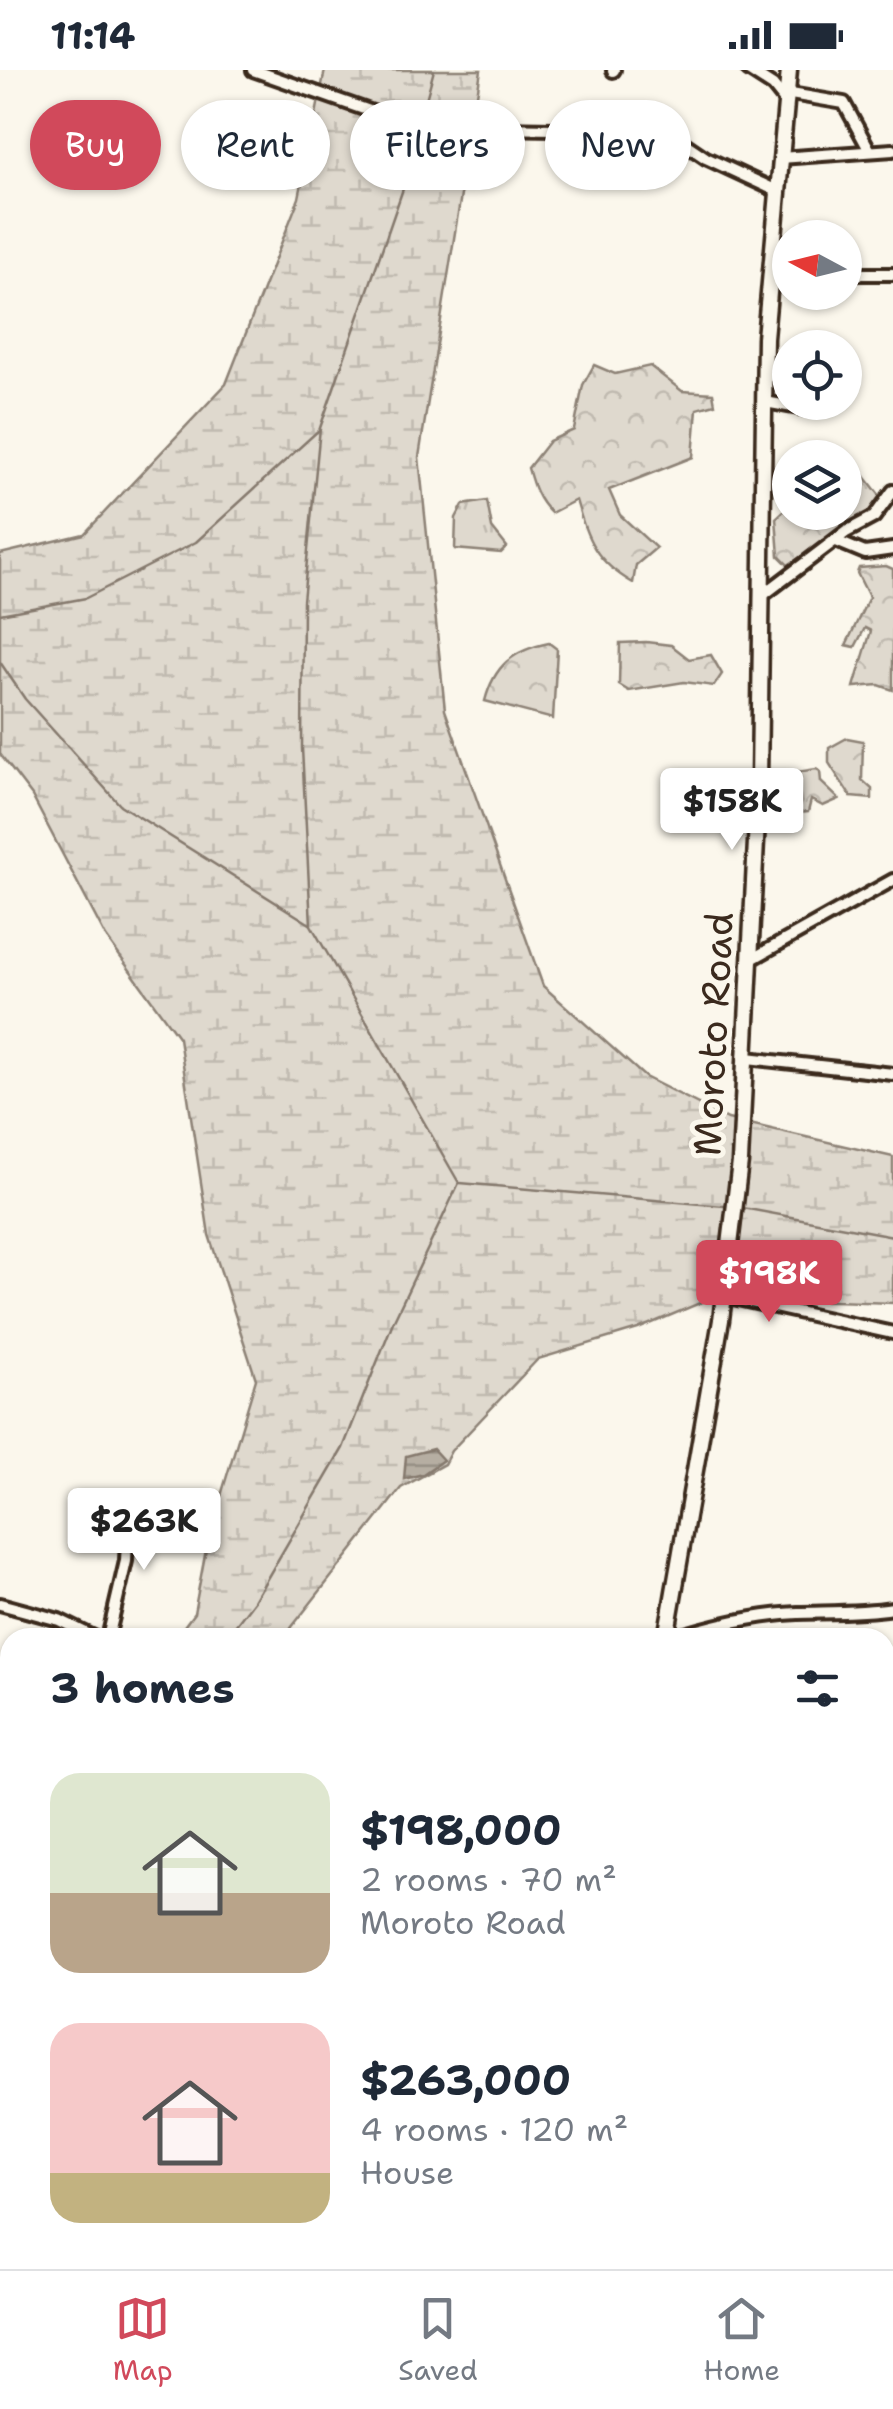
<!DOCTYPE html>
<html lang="en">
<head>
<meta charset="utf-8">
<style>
	body { margin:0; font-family:"Shantell Sans",sans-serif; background:#f6f6f7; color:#1f2937; height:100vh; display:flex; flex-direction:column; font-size:38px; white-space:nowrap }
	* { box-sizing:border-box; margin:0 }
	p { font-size:32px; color:#747a83 }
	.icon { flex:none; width:55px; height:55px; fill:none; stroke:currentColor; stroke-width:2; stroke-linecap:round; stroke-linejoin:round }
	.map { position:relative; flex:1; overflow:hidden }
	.panel { position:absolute; left:0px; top:1558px; width:895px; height:642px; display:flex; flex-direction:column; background:#fff; border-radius:30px 30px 0 0; box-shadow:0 2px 8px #0004 }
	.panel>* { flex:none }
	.guide { position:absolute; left:30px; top:30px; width:835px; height:90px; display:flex; gap:20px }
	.needle { width:65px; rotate:277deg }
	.buttons { position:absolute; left:772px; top:150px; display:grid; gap:20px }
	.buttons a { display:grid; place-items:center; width:90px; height:90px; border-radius:50%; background:#fff; box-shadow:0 2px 8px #0004; font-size:50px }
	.price { position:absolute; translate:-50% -85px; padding:0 22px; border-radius:10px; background:#fff; color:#222; font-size:32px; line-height:65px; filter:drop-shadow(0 2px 5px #0008) }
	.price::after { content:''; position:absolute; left:50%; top:60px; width:30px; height:22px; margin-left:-15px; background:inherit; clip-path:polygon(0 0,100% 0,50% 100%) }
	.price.current { background:#d1495b; color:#fff }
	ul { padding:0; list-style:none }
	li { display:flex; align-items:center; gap:30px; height:250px; padding:0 50px }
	li span { display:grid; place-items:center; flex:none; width:280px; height:200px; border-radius:30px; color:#555 }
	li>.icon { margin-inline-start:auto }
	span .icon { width:120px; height:120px; fill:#fffc; stroke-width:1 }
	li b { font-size:42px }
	h2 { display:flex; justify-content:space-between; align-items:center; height:120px; padding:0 50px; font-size:42px }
	.chip { padding:0 35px; border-radius:45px; background:#fff; box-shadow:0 2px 8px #0004; font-size:35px; line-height:90px }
	.chip.current { background:#d1495b; color:#fff }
	.status { display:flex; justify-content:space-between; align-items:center; height:70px; padding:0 50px; background:#fff; direction:ltr }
	.status svg { height:28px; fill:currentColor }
	.tab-bar { display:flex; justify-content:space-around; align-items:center; height:140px; border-top:2px solid #e0e1e3; background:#fff; font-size:28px; color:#747a83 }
	.tab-bar a { display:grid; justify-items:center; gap:5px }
	.tab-bar .current { color:#d1495b }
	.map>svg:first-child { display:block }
</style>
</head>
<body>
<div class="status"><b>11:14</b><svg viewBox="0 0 49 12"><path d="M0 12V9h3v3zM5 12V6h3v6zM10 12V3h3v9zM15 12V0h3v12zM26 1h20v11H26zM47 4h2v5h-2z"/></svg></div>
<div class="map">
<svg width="893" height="2199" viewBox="0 0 893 2199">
	<defs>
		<pattern id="grass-tufts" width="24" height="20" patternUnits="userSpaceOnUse" patternTransform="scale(2.5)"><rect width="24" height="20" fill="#dfd9ce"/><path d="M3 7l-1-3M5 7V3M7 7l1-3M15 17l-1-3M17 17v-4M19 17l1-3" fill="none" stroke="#c0bab0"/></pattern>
		<pattern id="forest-crowns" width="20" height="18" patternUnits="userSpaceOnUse" patternTransform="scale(2.5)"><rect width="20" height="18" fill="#dfd9ce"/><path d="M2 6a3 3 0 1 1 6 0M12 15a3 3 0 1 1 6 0" fill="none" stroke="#c0bab0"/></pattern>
		<pattern id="wetland-marsh" width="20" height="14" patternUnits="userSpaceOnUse" patternTransform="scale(2.5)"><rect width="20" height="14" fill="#dfd9ce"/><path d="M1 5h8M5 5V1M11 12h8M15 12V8" fill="none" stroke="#c0bab0"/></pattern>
		<pattern id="water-rules" width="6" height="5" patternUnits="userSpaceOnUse" patternTransform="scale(2.5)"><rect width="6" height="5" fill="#b6aea2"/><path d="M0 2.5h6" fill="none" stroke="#958e83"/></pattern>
	</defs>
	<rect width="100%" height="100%" fill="#fbf7ec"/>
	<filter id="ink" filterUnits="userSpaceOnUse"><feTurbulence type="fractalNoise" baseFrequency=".01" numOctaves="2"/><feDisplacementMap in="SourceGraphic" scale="20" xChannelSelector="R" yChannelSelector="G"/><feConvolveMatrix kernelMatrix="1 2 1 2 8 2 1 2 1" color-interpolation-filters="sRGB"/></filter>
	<g filter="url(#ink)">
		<polygon fill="url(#grass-tufts)" stroke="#8d8276" stroke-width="2.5" points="487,431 492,458 507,477 501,483 455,479 456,448 463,435"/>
		<g fill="url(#forest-crowns)" stroke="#8d8276" stroke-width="2.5">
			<path d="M 594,295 L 615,304 L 650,296 L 682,321 L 713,323 L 715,334 L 697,339 L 693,387 L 609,420 L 620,445 L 656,478 L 636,495 L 633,513 C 595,491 588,471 576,430 L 551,443 C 537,430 533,416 528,398 L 549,371 L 574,360 L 583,315 Z"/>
			<polygon points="860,400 881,427 870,442 788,495 779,486 776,448 790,435 790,442 845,442 845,407"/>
			<polygon points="886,496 893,499 893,620 879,615 854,617 871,561 865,558 855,577 846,575 869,527 857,503 859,498"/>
			<polygon points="646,572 671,575 689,589 711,585 722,604 714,616 684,612 629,621 619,615 620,573"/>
			<path d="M 549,573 L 557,579 L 553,649 L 485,631 C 494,596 513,580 549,573 Z"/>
			<polygon points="847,668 863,671 862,710 872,719 872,729 851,727 829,693 829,678"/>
			<polygon points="816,699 820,701 821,712 839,729 823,736 811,730 808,742 797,743 801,732 797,702"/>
		</g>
		<g fill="url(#wetland-marsh)" stroke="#8d8276" stroke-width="2.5">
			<polygon points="325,0 481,0 419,387 445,640 543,916 645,1007 728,1049 893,1087 893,1233 714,1227 638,1259 538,1289 451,1381 444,1394 401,1418 284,1567 176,1567 194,1543 208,1469 256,1309 209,1165 179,968 106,867 32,726 0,684 0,484 84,464 226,314 299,128"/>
			<polygon points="10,1813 10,1999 0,2027 0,1823"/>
		</g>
		<polygon fill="url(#water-rules)" stroke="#85796d" stroke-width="2.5" points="433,1379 443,1390 423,1404 404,1409 406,1386"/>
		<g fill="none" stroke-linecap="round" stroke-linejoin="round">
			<g stroke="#85796d" stroke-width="2.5">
				<polyline points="421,48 434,0"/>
				<polyline points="418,61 405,113 320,358 303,531 302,678 311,855 459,1113"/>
				<polyline points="0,544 86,528 196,472 320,359"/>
				<polyline points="0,592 25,629 120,735 310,854"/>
				<polyline points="460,1113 724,1136"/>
				<polyline points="743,1138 893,1166"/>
				<polyline points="226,1568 254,1531 343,1378 393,1252 459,1113"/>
				<polyline points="0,1895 10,1883"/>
			</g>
			<defs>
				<g id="street">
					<polyline points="253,0 398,51 438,57 553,59 602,55 666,61 706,88 775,120"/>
					<polyline points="748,0 773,16 785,31"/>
					<polyline points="613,1 614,0"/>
					<polyline points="785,23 844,33 870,81"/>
					<polyline points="780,88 893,80"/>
					<polyline points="771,184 790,193"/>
					<polyline points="845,204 893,204"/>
					<polyline points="765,332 810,340"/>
					<polyline points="836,471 865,483 893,479"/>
					<polyline points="763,525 846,462 874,447 893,421"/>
					<polyline points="752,889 893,810"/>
					<polyline points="747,988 893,1004"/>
					<polyline points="724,1226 893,1263"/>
					<polyline points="0,1534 59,1550 96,1568"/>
					<polyline points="108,1568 126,1491 129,1430"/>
					<path d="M 673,1568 C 713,1555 757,1545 798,1543 C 830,1542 860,1543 893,1538"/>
					<polyline points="0,1745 10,1733"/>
					<polyline points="885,1759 893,1759"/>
					<polyline points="885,2046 893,2047"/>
					<polyline points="0,2097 10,2084"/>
					<polyline points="319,2190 324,2199"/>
				</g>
				<g id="secondary">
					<polyline points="666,1568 721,1250 740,1092 759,711 765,268 789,0"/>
					<polyline points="542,2199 544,2190"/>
				</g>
			</defs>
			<use href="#street" stroke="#3b2a1e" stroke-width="18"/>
			<use href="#secondary" stroke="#3b2a1e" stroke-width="21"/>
			<use href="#street" stroke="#fbf7ec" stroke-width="10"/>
			<use href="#secondary" stroke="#fbf7ec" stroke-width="14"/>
		</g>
	</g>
	<g text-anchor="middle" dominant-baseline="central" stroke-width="10" stroke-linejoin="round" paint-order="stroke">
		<g font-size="38" fill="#3b2a1e" stroke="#fbf7ec">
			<text transform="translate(713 964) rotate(-87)">Moroto Road</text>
		</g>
	</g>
</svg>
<div class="buttons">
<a><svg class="needle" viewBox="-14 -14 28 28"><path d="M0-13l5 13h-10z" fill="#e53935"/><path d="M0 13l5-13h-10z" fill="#747a83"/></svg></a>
<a><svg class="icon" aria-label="locate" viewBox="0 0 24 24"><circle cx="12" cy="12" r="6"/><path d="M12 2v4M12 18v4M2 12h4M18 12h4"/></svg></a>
<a><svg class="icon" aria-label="layers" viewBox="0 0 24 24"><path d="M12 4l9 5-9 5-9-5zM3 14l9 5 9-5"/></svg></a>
</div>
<b class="price" style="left:732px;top:783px">$158K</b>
<b class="price current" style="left:769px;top:1255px">$198K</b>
<b class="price" style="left:144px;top:1503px">$263K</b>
<div class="guide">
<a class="chip current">Buy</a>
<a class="chip">Rent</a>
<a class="chip">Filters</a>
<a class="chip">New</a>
</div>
<section class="panel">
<h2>3 homes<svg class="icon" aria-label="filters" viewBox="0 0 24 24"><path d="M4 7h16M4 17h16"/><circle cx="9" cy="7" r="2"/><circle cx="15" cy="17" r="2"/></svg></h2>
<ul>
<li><span style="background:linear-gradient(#dfe7d0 60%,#b9a48a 0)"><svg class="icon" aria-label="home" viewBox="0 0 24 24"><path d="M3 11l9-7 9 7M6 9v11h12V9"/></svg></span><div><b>$198,000</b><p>2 rooms · 70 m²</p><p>Moroto Road</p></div></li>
<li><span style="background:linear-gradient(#f6c9c9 75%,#c2b280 0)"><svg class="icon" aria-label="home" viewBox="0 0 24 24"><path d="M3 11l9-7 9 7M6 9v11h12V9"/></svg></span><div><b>$263,000</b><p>4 rooms · 120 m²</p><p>House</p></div></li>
</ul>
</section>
</div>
<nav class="tab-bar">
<a class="current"><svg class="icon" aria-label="map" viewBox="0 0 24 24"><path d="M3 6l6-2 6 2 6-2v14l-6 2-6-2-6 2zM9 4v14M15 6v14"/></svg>Map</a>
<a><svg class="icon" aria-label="saved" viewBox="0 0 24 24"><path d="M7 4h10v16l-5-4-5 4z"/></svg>Saved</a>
<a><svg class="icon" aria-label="home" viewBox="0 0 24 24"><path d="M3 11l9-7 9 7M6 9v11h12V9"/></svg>Home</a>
</nav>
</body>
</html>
